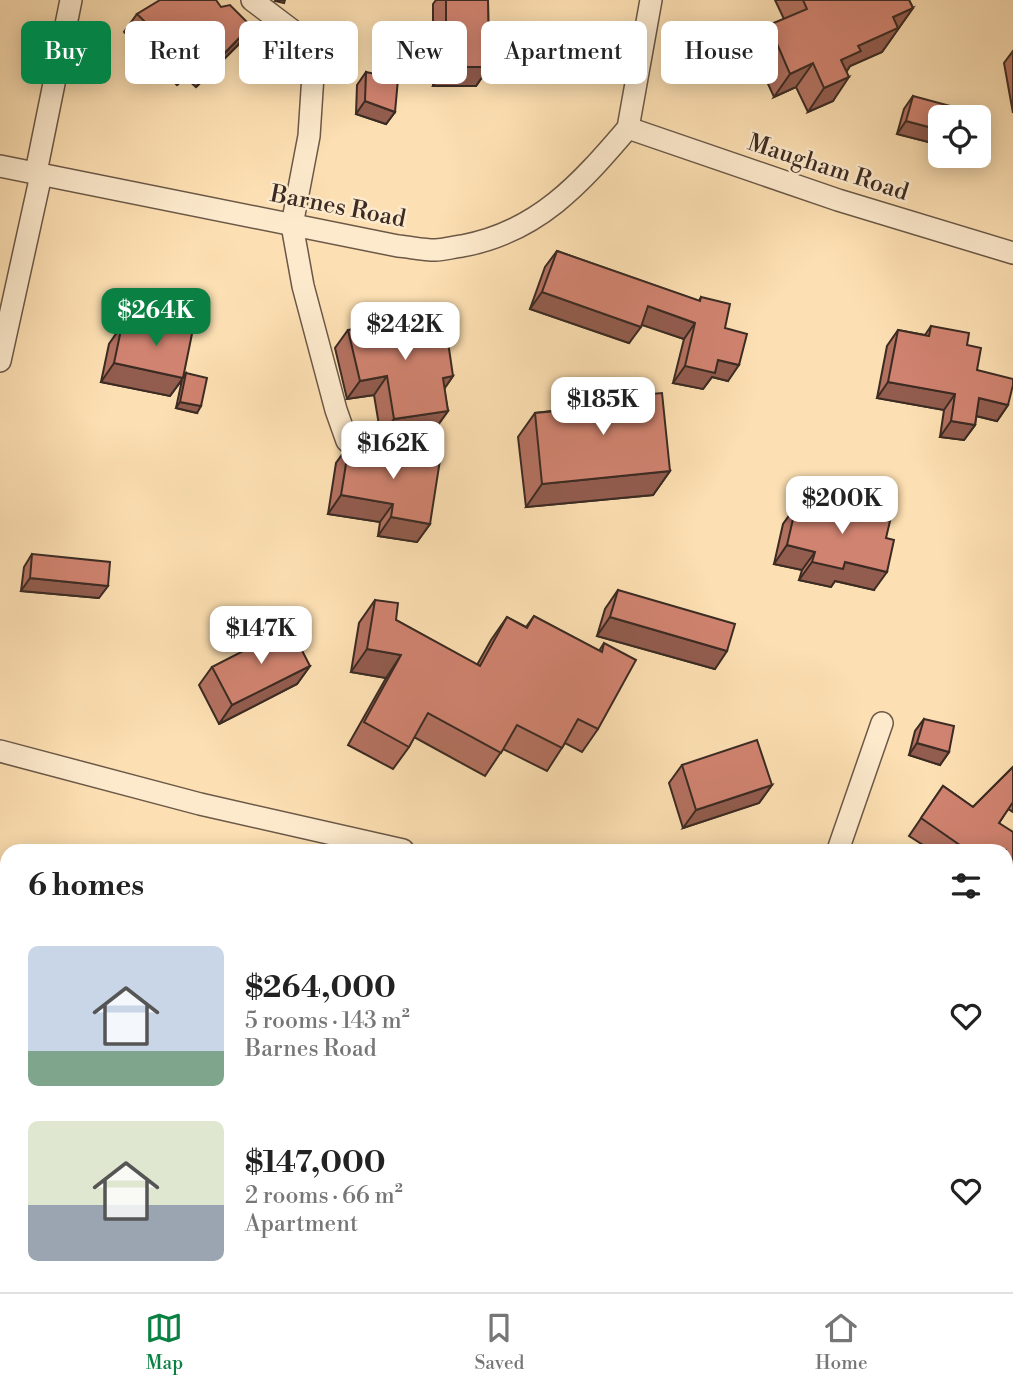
<!DOCTYPE html>
<html lang="en">
<head>
<meta charset="utf-8">
<style>
	body { margin:0; font-family:"Libre Bodoni",serif; background:#f2f2f2; color:#222; height:100vh; display:flex; flex-direction:column; font-size:26px; white-space:nowrap }
	* { box-sizing:border-box; margin:0 }
	p { font-size:23px; color:#767676 }
	.icon { flex:none; width:38px; height:38px; fill:none; stroke:currentColor; stroke-width:2; stroke-linecap:round; stroke-linejoin:round }
	.map { position:relative; flex:1; overflow:hidden }
	.side { position:absolute; left:0px; top:844px; width:1013px; height:450px; display:flex; flex-direction:column; background:#fff; border-radius:21px 21px 0 0; box-shadow:0 4px 18px #0003 }
	.side>* { flex:none }
	.guide { position:absolute; left:21px; top:21px; width:971px; height:63px; display:flex; gap:14px }
	.buttons { position:absolute; left:928px; top:105px; display:grid; gap:14px }
	.buttons a { display:grid; place-items:center; width:63px; height:63px; border-radius:10px; background:#fff; box-shadow:0 4px 18px #0003; font-size:35px }
	.price { position:absolute; translate:-50% -60px; padding:0 16px; border-radius:14px; background:#fff; color:#222; font-size:23px; line-height:46px; filter:drop-shadow(0 2px 4px #0008) }
	.price::after { content:''; position:absolute; left:50%; top:42px; width:21px; height:16px; margin-left:-10px; background:inherit; clip-path:polygon(0 0,100% 0,50% 100%) }
	.price.on { background:#0b8043; color:#fff }
	ul { padding:0; list-style:none }
	li { display:flex; align-items:center; gap:21px; height:175px; padding:0 28px }
	li span { display:grid; place-items:center; flex:none; width:196px; height:140px; border-radius:10px; color:#555 }
	li>.icon { margin-inline-start:auto }
	span .icon { width:84px; height:84px; fill:#fffc; stroke-width:1 }
	li b { font-size:30px }
	h2 { display:flex; justify-content:space-between; align-items:center; height:84px; padding:0 28px; font-size:30px }
	.chip { padding:0 24px; border-radius:10px; background:#fff; box-shadow:0 4px 18px #0003; font-size:24px; line-height:63px }
	.chip.on { background:#0b8043; color:#fff }
	.dock { display:flex; justify-content:space-around; align-items:center; height:98px; border-top:2px solid #e0e0e0; background:#fff; font-size:19px; color:#767676 }
	.dock a { display:grid; justify-items:center; gap:4px }
	.dock .on { color:#0b8043 }
	.map>svg:first-child { display:block }
</style>
</head>
<body>
<div class="map">
<svg width="1013" height="1292" viewBox="0 0 1013 1292">
	<rect width="100%" height="100%" fill="#fcdfb2"/>
	<filter id="stains"><feTurbulence type="fractalNoise" baseFrequency=".00286" numOctaves="4"/><feColorMatrix values="0 0 0 0 .2 0 0 0 0 .09 0 0 0 0 .02 0 0 0 .5 -.17"/></filter>
	<radialGradient id="worn" r=".72"><stop offset=".6" stop-color="#630" stop-opacity="0"/><stop offset="1" stop-color="#630" stop-opacity=".3"/></radialGradient>
	<polygon fill="#b8c392" stroke="#7a775a" stroke-width="2" points="113,1286 289,1286 301,1292 110,1292"/>
	<g fill="none" stroke-linecap="round" stroke-linejoin="round">
		<defs>
			<g id="minor">
				<polyline points="252,0 293,31 312,59 313,75 309,136 292,225 303,286 336,410 347,441 366,454"/>
				<polyline points="628,128 838,200 1013,253"/>
				<polyline points="628,128 651,0"/>
				<path d="M 0,166 L 398,246 C 410,247 423,250 435,250 C 444,250 453,247 462,246 C 538,232 580,184 628,128"/>
				<polyline points="36,172 71,0"/>
				<polyline points="0,361 41,175"/>
				<polyline points="0,751 200,804 403,850"/>
				<polyline points="838,850 882,723"/>
				<polyline points="1006,1010 1013,1013"/>
			</g>
		</defs>
		<use href="#minor" stroke="#6b5847" stroke-width="24"/>
		<use href="#minor" stroke="#fdeacd" stroke-width="21"/>
	</g>
	<g fill="#b37160" stroke="#3b2b23" stroke-width="2">
		<polygon points="436,0 488,0 489,67 476,86 433,86 433,4"/>
		<polygon points="775,0 909,0 913,8 882,52 850,66 847,71 833,101 808,112 796,87 774,97 752,49 769,25 784,19"/>
		<polygon points="221,7 251,26 238,45 196,87 185,77 177,85 124,32 137,14"/>
		<polygon points="1013,51 1013,113 1004,63"/>
		<polygon points="366,72 395,112 386,124 356,114 357,85"/>
		<polygon points="913,96 940,117 940,145 897,134 904,109"/>
		<polygon points="557,251 699,301 701,297 725,328 728,381 712,377 703,389 673,383 684,339 641,324 629,343 530,309 545,267"/>
		<polygon points="372,315 405,322 426,330 453,376 444,389 448,411 435,429 381,437 374,395 347,399 335,348 348,330 362,328"/>
		<polygon points="160,317 183,377 186,373 197,413 176,408 182,380 170,396 101,382 109,344 122,325 150,331"/>
		<polygon points="931,326 967,345 977,370 1008,405 997,421 976,416 975,425 964,440 940,437 944,410 877,398 887,346 898,330 925,335"/>
		<polygon points="586,390 628,396 670,471 653,495 526,507 518,437 535,413 560,410 566,401 579,400"/>
		<polygon points="349,445 430,524 417,542 378,536 380,522 328,514 336,463"/>
		<polygon points="823,496 862,515 874,590 835,581 831,587 799,580 802,570 774,564 783,524 796,506 813,510"/>
		<polygon points="32,554 99,598 21,591 24,567"/>
		<polygon points="618,590 715,669 597,636 605,609"/>
		<polygon points="375,600 396,620 477,665 491,640 507,617 526,627 534,616 599,651 604,643 598,729 582,752 565,743 547,771 503,749 485,776 414,737 409,747 393,769 348,745 386,678 351,672 359,623"/>
		<polygon points="310,666 297,684 219,724 199,685 212,667"/>
		<polygon points="924,719 949,752 940,765 909,755 915,731"/>
		<polygon points="682,765 772,785 759,803 683,828 669,783"/>
		<polygon points="1013,767 1013,812 1008,809 999,823 1006,850 931,850 909,836 943,786 973,807"/>
		<polygon points="1013,1054 1013,1130 1006,1125 1006,1062"/>
	</g>
	<g fill="#925c4e" stroke="#3b2b23" stroke-width="2">
		<polygon points="276,0 285,0 284,3 275,1"/>
		<polygon points="913,8 882,52 850,66 844,75 841,60 893,17"/>
		<polygon points="251,26 238,45 196,87 209,69"/>
		<polygon points="198,59 185,77 177,85 190,66"/>
		<polygon points="813,63 796,87 774,97 790,74"/>
		<polygon points="446,67 489,67 476,86 433,86"/>
		<polygon points="849,77 833,101 808,112 824,88"/>
		<polygon points="365,101 395,112 386,124 356,114"/>
		<polygon points="906,121 940,130 940,145 897,134"/>
		<polygon points="542,292 641,327 629,343 530,309"/>
		<polygon points="648,306 695,323 684,339 636,323"/>
		<polygon points="718,360 739,365 728,381 712,377 703,389 673,383 685,366"/>
		<polygon points="114,363 183,378 170,396 101,382"/>
		<polygon points="387,376 374,395 347,399 360,381"/>
		<polygon points="453,376 440,395 443,378"/>
		<polygon points="888,382 955,394 944,410 877,398"/>
		<polygon points="979,398 1008,405 997,421 968,414"/>
		<polygon points="180,402 201,406 197,413 176,408"/>
		<polygon points="448,411 435,429 381,437 394,419"/>
		<polygon points="951,421 975,425 964,440 940,437"/>
		<polygon points="670,471 653,495 526,507 542,484"/>
		<polygon points="341,495 393,504 380,522 328,514"/>
		<polygon points="391,517 430,524 417,542 378,536"/>
		<polygon points="787,545 815,552 802,570 774,564"/>
		<polygon points="812,562 845,562 887,572 874,590 835,581 831,587 799,580"/>
		<polygon points="30,578 108,586 99,598 21,591"/>
		<polygon points="610,617 727,651 715,669 597,636"/>
		<polygon points="367,649 401,655 386,678 351,672"/>
		<polygon points="310,666 297,684 219,724 232,705"/>
		<polygon points="917,743 949,752 940,765 909,755"/>
		<polygon points="772,785 759,803 683,828 696,810"/>
	</g>
	<g fill="#d08370" stroke="#3b2b23" stroke-width="2">
		<polygon points="160,0 216,0 221,7 230,5 251,26 209,69 198,59 190,66 137,14"/>
		<polygon points="446,0 488,0 489,67 446,67"/>
		<polygon points="803,0 909,0 913,8 893,17 898,28 858,46 861,51 841,60 849,77 824,88 813,63 790,74 769,25 807,9"/>
		<polygon points="366,72 398,79 395,112 365,101"/>
		<polygon points="913,96 965,110 964,117 940,117 940,130 906,121"/>
		<polygon points="557,251 700,301 701,297 730,304 725,328 747,334 739,365 718,360 715,373 685,366 695,323 648,306 641,327 542,292"/>
		<polygon points="399,311 405,322 422,320 426,330 446,328 453,376 443,378 448,411 394,419 387,376 360,381 348,330 373,327 372,315"/>
		<polygon points="160,317 194,324 183,378 114,363 122,325 157,332"/>
		<polygon points="931,326 969,333 967,345 981,348 977,370 1013,379 1013,385 1008,405 979,398 975,425 951,421 955,394 888,382 898,330 929,336"/>
		<polygon points="186,373 207,378 201,406 180,402"/>
		<polygon points="627,386 628,396 662,393 670,471 542,484 535,413 567,410 566,401 590,398 586,390"/>
		<polygon points="349,445 440,460 430,524 391,517 393,504 341,495"/>
		<polygon points="823,496 864,506 862,515 890,521 886,538 894,540 887,572 845,562 843,569 812,562 815,552 787,545 796,506 820,512"/>
		<polygon points="32,554 110,562 108,586 30,578"/>
		<polygon points="618,590 735,624 727,651 610,617"/>
		<polygon points="375,600 398,603 396,620 480,666 507,617 527,628 534,616 602,652 604,643 636,660 598,729 578,719 562,748 517,725 501,753 428,713 409,747 364,722 401,655 367,649"/>
		<polygon points="290,627 310,666 232,705 212,667"/>
		<polygon points="924,719 954,726 949,752 917,743"/>
		<polygon points="757,740 772,785 696,810 682,765"/>
		<polygon points="1013,767 1013,802 999,823 1013,832 1013,877 1006,887 1006,850 967,850 921,818 943,786 973,807"/>
		<polygon points="1013,1054 1013,1111 1006,1106 1006,1062"/>
		<polygon points="894,1286 907,1286 911,1292 886,1292"/>
	</g>
	<g text-anchor="middle" dominant-baseline="central" stroke-width="5" stroke-linejoin="round" paint-order="stroke">
		<g font-size="24" fill="#3b2b23" stroke="#fdeacd">
			<text transform="translate(828 168) rotate(18)">Maugham Road</text>
			<text transform="translate(338 207) rotate(11)">Barnes Road</text>
		</g>
	</g>
	<rect width="100%" height="100%" filter="url(#stains)"/>
	<rect width="100%" height="100%" fill="url(#worn)"/>
</svg>
<div class="buttons">
<a><svg class="icon" aria-label="locate" viewBox="0 0 24 24"><circle cx="12" cy="12" r="6"/><path d="M12 2v4M12 18v4M2 12h4M18 12h4"/></svg></a>
</div>
<b class="price on" style="left:156px;top:348px">$264K</b>
<b class="price" style="left:405px;top:362px">$242K</b>
<b class="price" style="left:603px;top:437px">$185K</b>
<b class="price" style="left:393px;top:481px">$162K</b>
<b class="price" style="left:842px;top:536px">$200K</b>
<b class="price" style="left:261px;top:666px">$147K</b>
<div class="guide">
<a class="chip on">Buy</a>
<a class="chip">Rent</a>
<a class="chip">Filters</a>
<a class="chip">New</a>
<a class="chip">Apartment</a>
<a class="chip">House</a>
</div>
<section class="side">
<h2>6 homes<svg class="icon" aria-label="filters" viewBox="0 0 24 24"><path d="M4 7h16M4 17h16"/><circle cx="9" cy="7" r="2"/><circle cx="15" cy="17" r="2"/></svg></h2>
<ul>
<li><span style="background:linear-gradient(#c9d6e8 75%,#7fa58c 0)"><svg class="icon" aria-label="home" viewBox="0 0 24 24"><path d="M3 11l9-7 9 7M6 9v11h12V9"/></svg></span><div><b>$264,000</b><p>5 rooms · 143 m²</p><p>Barnes Road</p></div><svg class="icon" aria-label="heart" viewBox="0 0 24 24"><path d="M12 20l-8-8c-3-5 5-10 8-4 3-6 11-1 8 4z"/></svg></li>
<li><span style="background:linear-gradient(#dfe7d0 60%,#9aa5b1 0)"><svg class="icon" aria-label="home" viewBox="0 0 24 24"><path d="M3 11l9-7 9 7M6 9v11h12V9"/></svg></span><div><b>$147,000</b><p>2 rooms · 66 m²</p><p>Apartment</p></div><svg class="icon" aria-label="heart" viewBox="0 0 24 24"><path d="M12 20l-8-8c-3-5 5-10 8-4 3-6 11-1 8 4z"/></svg></li>
</ul>
</section>
</div>
<nav class="dock">
<a class="on"><svg class="icon" aria-label="map" viewBox="0 0 24 24"><path d="M3 6l6-2 6 2 6-2v14l-6 2-6-2-6 2zM9 4v14M15 6v14"/></svg>Map</a>
<a><svg class="icon" aria-label="saved" viewBox="0 0 24 24"><path d="M7 4h10v16l-5-4-5 4z"/></svg>Saved</a>
<a><svg class="icon" aria-label="home" viewBox="0 0 24 24"><path d="M3 11l9-7 9 7M6 9v11h12V9"/></svg>Home</a>
</nav>
</body>
</html>
